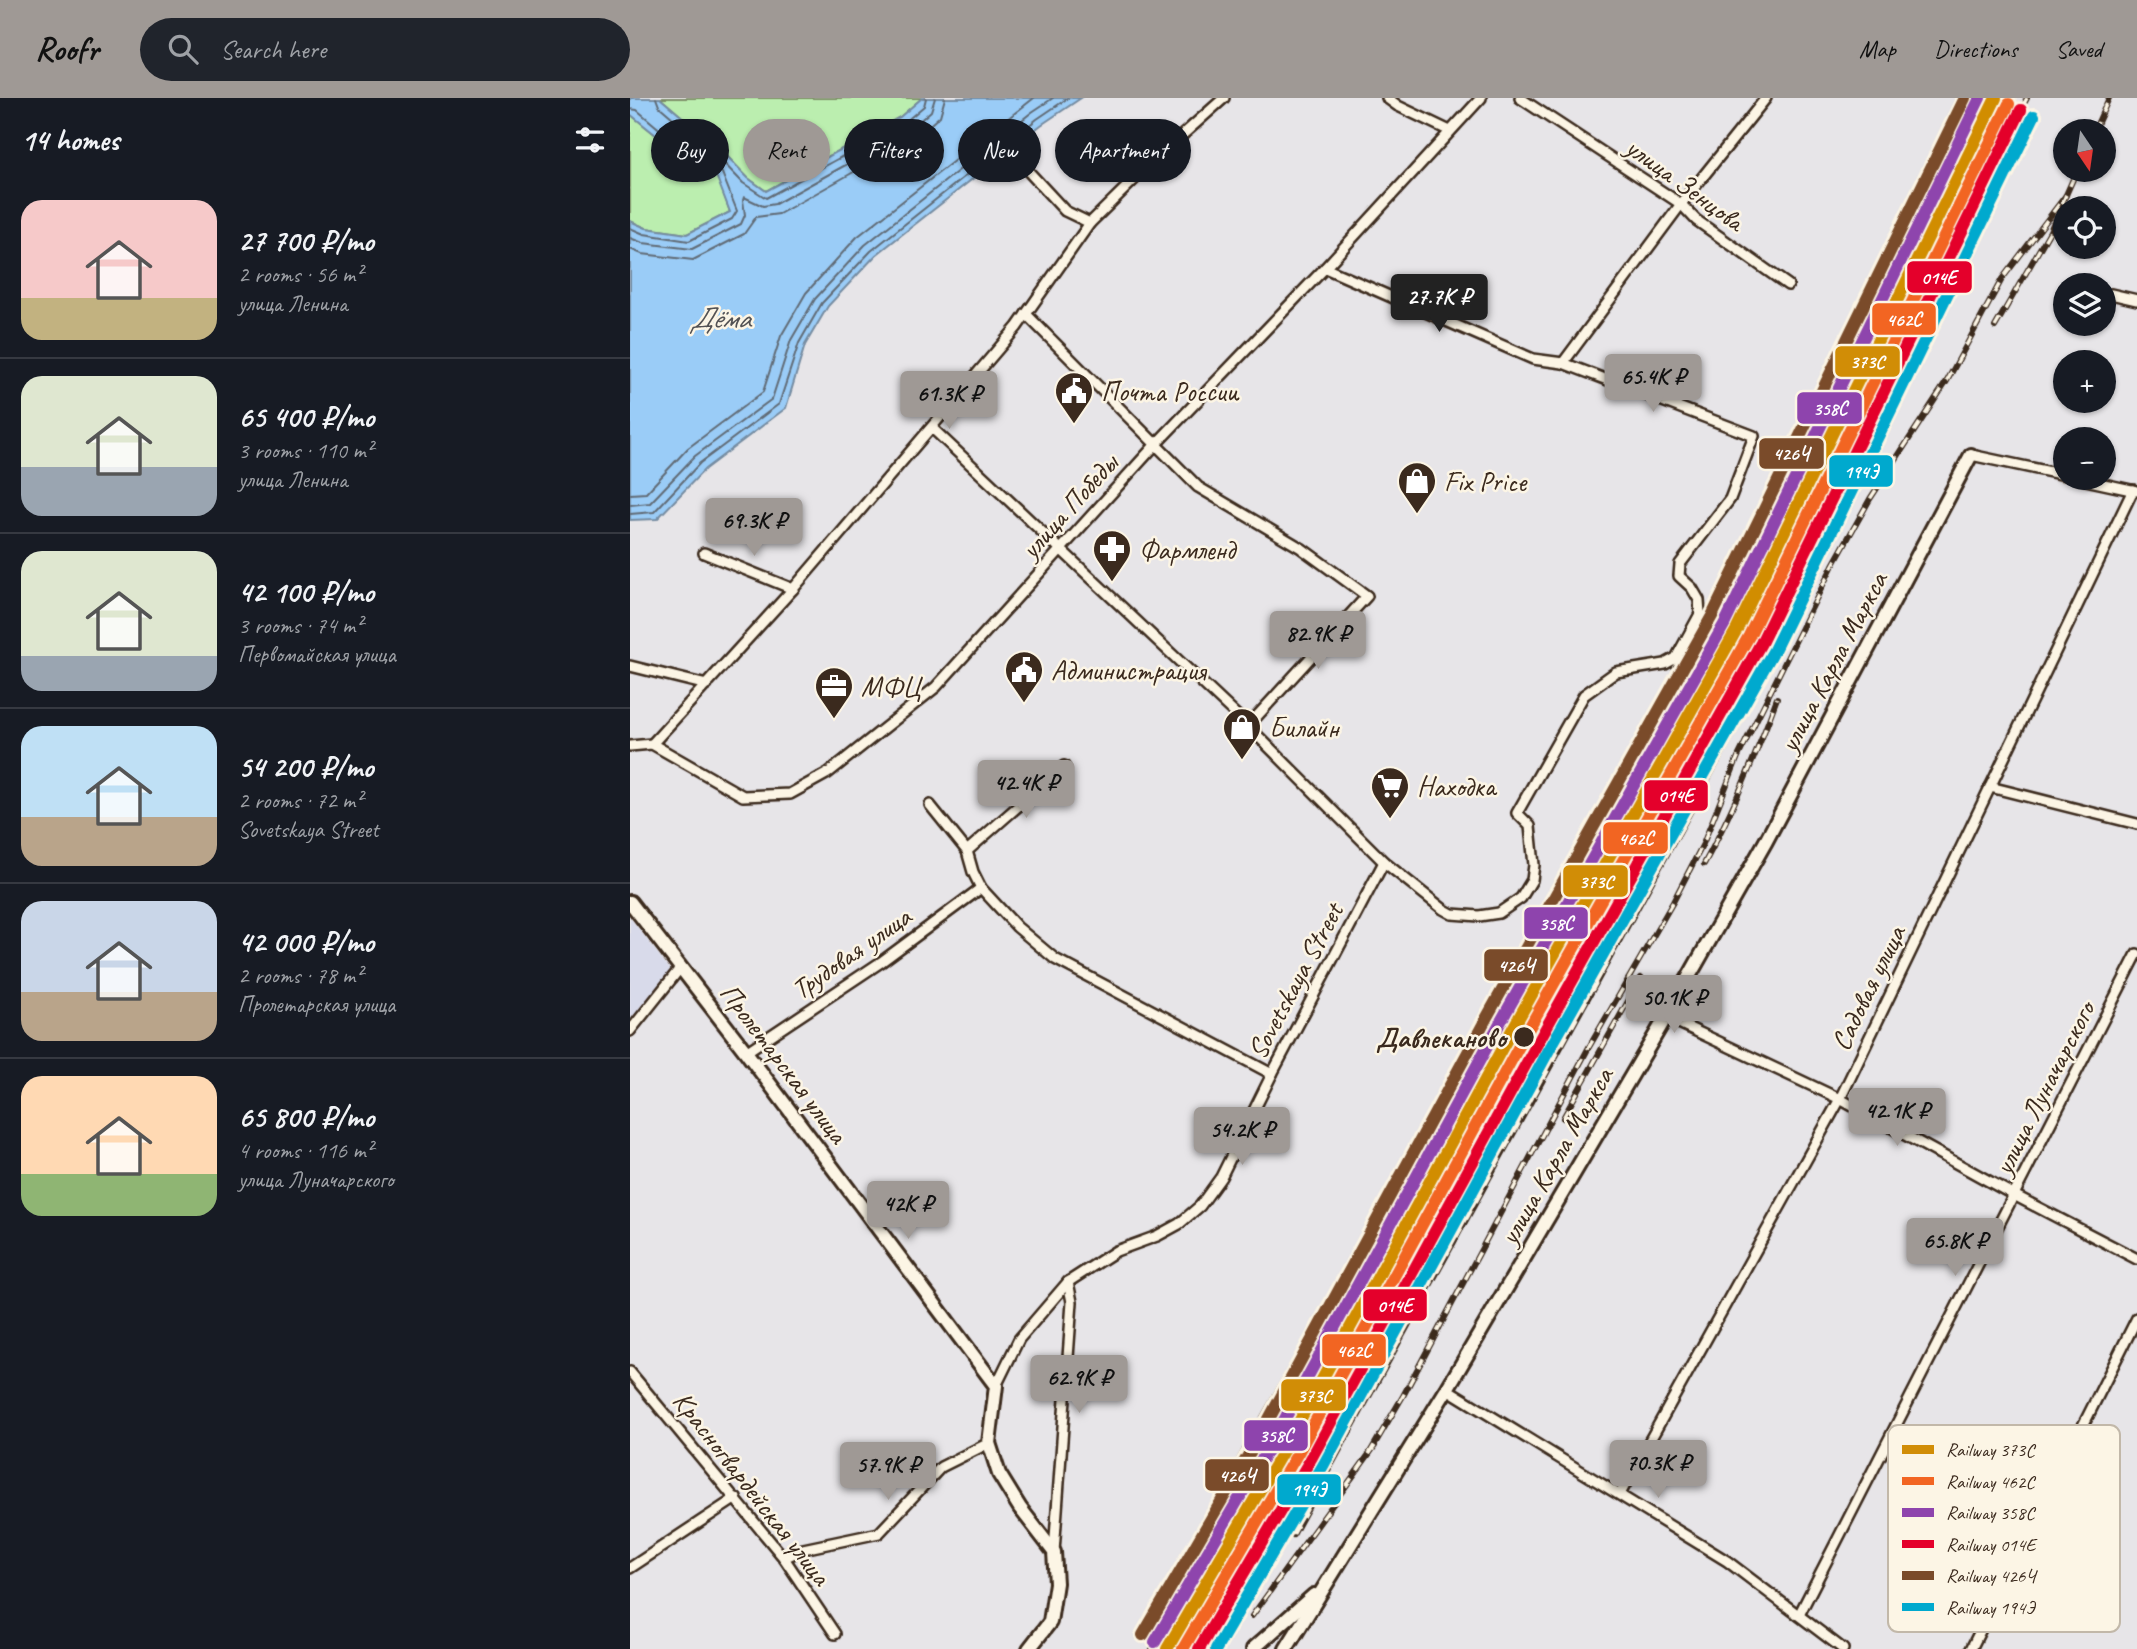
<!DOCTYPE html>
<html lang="en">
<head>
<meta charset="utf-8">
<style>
	body { margin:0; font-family:Caveat,sans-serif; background:#20242c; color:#f1f3f6; height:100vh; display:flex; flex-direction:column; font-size:26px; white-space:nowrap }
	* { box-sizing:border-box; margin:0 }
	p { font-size:23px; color:#9ea1a6 }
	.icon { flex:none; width:38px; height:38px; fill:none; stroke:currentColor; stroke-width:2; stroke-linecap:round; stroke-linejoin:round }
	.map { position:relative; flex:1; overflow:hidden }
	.details { display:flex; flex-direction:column; background:#171b24; width:630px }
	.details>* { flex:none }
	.guide { position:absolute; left:21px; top:21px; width:665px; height:63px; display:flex; gap:14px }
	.needle { width:46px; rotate:167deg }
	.fabs { position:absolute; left:1423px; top:21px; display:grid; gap:14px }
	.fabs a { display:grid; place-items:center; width:63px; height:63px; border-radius:50%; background:#171b24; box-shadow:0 2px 5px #0004; font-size:35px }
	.price { position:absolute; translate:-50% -60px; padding:0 16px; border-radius:7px; background:#9f9995; color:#111; font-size:23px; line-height:46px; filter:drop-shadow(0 2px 4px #0008) }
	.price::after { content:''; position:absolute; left:50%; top:42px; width:21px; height:16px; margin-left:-10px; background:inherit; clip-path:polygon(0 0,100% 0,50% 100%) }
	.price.selected { background:#222; color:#fff }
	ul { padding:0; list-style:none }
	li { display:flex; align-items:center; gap:21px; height:175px; padding:0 21px }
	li+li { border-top:2px solid #363941 }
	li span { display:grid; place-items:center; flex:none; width:196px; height:140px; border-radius:21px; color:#555 }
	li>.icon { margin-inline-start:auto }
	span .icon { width:84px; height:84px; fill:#fffc; stroke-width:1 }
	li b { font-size:30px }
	h2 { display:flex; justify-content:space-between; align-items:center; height:84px; padding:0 21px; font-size:30px }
	.chip { padding:0 24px; border-radius:32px; background:#171b24; box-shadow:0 2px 5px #0004; font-size:24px; line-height:63px }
	.chip.selected { background:#9f9995; color:#111 }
	header { display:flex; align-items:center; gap:42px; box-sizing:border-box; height:98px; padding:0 35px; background:#9f9995; color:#111 }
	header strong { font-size:33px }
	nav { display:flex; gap:38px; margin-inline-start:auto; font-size:24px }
	.search { width:490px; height:63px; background:#20242c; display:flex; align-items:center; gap:18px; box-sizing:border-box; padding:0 24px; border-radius:38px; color:#9ea1a6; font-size:26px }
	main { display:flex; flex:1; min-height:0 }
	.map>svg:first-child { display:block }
</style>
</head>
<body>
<header>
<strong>Roofr</strong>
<div class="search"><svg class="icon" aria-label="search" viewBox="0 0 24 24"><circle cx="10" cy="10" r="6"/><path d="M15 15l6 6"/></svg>Search here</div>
<nav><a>Map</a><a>Directions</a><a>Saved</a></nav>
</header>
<main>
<section class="details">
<h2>14 homes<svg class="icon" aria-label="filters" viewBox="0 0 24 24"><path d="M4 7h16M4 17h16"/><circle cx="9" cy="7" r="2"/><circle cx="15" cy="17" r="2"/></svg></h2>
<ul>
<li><span style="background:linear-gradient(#f6c9c9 70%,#c2b280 0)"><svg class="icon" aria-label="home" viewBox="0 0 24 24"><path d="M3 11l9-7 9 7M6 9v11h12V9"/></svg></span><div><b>27 700 ₽/mo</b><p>2 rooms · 56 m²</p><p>улица Ленина</p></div></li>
<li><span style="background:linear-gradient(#dfe7d0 65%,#9aa5b1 0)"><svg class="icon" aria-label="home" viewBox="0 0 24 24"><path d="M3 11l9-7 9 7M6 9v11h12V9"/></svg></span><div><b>65 400 ₽/mo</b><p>3 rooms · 110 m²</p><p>улица Ленина</p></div></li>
<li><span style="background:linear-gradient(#dfe7d0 75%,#9aa5b1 0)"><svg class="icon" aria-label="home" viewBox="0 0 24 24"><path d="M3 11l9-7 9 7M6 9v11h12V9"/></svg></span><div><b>42 100 ₽/mo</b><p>3 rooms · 74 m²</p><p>Первомайская улица</p></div></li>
<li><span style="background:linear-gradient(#bfe0f5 65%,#b9a48a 0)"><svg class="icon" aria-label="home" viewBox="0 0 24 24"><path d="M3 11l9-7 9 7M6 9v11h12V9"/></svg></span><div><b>54 200 ₽/mo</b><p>2 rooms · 72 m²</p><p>Sovetskaya Street</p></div></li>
<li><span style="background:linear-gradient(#c9d6e8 65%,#b9a48a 0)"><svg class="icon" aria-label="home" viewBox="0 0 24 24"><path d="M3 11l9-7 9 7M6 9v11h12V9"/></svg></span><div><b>42 000 ₽/mo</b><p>2 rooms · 78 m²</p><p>Пролетарская улица</p></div></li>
<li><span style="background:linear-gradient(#ffd9b3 70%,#8fb573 0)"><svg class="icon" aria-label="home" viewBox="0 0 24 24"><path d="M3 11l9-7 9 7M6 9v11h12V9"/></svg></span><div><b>65 800 ₽/mo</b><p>4 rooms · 116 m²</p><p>улица Луначарского</p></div></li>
</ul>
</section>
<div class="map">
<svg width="1507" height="1551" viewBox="0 0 1507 1551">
	<rect width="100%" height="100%" fill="#e7e5e8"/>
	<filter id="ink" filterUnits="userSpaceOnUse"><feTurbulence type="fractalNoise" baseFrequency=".0143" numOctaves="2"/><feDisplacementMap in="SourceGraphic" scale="14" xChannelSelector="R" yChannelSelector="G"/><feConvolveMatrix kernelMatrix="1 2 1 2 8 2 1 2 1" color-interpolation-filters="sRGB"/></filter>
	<g filter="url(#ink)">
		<polygon fill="#d8daea" points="0,820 41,873 0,926"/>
		<g fill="#bbeeaf" stroke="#7b8c66" stroke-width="2">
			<polygon points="30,0 292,0 270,19 136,93 118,80 91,52"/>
			<polygon points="0,16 37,46 61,57 88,80 100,114 57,136 16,130 0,123"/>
		</g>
		<polygon fill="#9accf7" stroke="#748ba0" stroke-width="2" points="0,0 30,0 91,52 118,80 136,93 270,19 292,0 451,0 411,27 246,157 198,208 175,247 156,310 75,371 27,421 0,422 0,123 16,130 57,136 100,114 87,80 61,57 37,46 0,16"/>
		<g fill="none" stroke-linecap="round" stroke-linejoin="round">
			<g stroke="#616b75" stroke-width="2">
				<polyline points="26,0 29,8 86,57 113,85 136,100 274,25 294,8 296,0"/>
				<polyline points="0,11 7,12 40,40 66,52 92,75 107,113 102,121 59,143 14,136 0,130"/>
				<polyline points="0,140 13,145 62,151 111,126 115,117 113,102 114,99 133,108 145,106 279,32 301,13 305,0"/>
				<polyline points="0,151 12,156 63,162 114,136 126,119 149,116 286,39 310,18 315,0"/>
				<polyline points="0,396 16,395 58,350 133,294 151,238 176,195 227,139 404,0"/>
				<polyline points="0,407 20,405 65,358 142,301 161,242 185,201 235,147 402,14 423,0"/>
				<polyline points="0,416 24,414 70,365 149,306 169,245 192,205 241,153 407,21 438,0"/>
			</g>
			<defs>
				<g id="street">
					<polyline points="757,0 768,8 820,33"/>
					<polyline points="890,0 1051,106 1066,122 1158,187"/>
					<polyline points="386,60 435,113 460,125"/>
					<polyline points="1481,196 1507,202"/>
					<polyline points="396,216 568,389 671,450 737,498 618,628"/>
					<polyline points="933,265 1051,106 1136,0"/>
					<polyline points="302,330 618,628 754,764 813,811 822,816 849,818 869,815 891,800 902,782 904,767 900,728 887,715 954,597 986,574 1035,566 1046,560 1070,516 1069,502 1062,490 1049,478 1050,466 1100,401 1124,338 933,265 903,261 695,170"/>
					<polyline points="1341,357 1435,377"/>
					<polyline points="1446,380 1506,393"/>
					<polyline points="74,455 163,491"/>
					<polyline points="0,568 77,587"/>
					<polyline points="22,646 163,491 387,229 460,125 521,65 594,0"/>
					<polyline points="0,648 22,646 113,698 160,696 198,675 306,589 527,345 695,170 851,0"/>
					<polyline points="1360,689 1507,726"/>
					<polyline points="300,707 337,753 343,774 351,790 387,829 425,861 642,976"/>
					<polyline points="337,753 434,668"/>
					<polyline points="1036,919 1210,1001 1384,1097 1507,1161"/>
					<polyline points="0,933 51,869"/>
					<polyline points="116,954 251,864 351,790"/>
					<polyline points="0,1274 154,1460 205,1536"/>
					<polyline points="366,1288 389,1241 438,1184 486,1153 527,1138 549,1126 570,1108 591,1079 642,976 754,764"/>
					<polyline points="817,1291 1097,1463 1213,1551"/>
					<polyline points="990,1396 1210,1001 1503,392"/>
					<polyline points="424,1454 442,1204 438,1184"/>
					<polyline points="154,1460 173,1451 249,1435 311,1369 359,1345"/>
					<polyline points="0,1470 106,1400"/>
					<polyline points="1169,1517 1507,856"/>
					<polyline points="1341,1551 1507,1220"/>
				</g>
				<g id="secondary">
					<polyline points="0,804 116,954 366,1288 359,1345 369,1376 390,1410 424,1454 426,1485 420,1524 399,1551"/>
					<polyline points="623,1551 684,1497"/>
					<polyline points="656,1551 817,1291 1036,919 1136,743 1341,357"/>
				</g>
			</defs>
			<use href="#street" stroke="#3b2a1e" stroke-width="14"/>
			<use href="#secondary" stroke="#3b2a1e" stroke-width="18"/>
			<use href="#street" stroke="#fcf5e5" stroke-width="9"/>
			<use href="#secondary" stroke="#fcf5e5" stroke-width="12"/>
			<defs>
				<g id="rail">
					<polyline points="1464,33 1479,0"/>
					<polyline points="1329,94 1381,12"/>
					<polyline points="1365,229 1420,133 1447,72"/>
					<polyline points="1121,431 1161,362 1216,249 1289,114 1352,4"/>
					<polyline points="1194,440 1241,304 1263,254 1397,0"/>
					<polyline points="1170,491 1198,431"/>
					<path d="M 1074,766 C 1103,713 1126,657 1147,600"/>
					<polyline points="825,997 848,962"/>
					<polyline points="933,1020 1011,880"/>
					<polyline points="707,1206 749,1141"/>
					<polyline points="739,1356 773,1298 959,949 1043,804 1073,746 1108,659 1203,467 1240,401 1317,283 1372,181 1436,97"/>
					<polyline points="663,1437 1147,556 1178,485"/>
					<polyline points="622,1518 745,1348"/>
					<polyline points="522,1551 593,1390 839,953"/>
				</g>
			</defs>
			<use href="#rail" stroke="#3b2a1e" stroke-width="6"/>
			<use href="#rail" stroke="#fcf5e5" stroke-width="3.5" stroke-dasharray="10" stroke-linecap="butt"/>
			<defs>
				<polyline id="rail-1" points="537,1551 657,1346 882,932 1107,531 1366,0"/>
				<polyline id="rail-2" points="553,1551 669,1353 894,939 1119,538 1379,6"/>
				<polyline id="rail-3" points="525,1544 645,1339 870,925 1095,525 1350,0"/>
				<polyline id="rail-4" points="569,1551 682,1359 907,946 1131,545 1391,12"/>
				<polyline id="rail-5" points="513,1537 633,1332 857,919 1082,518 1335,0"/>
				<polyline id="rail-6" points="586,1551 694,1366 919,952 1144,552 1404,18"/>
			</defs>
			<use href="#rail-1" stroke="#fcf5e5" stroke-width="18"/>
			<use href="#rail-2" stroke="#fcf5e5" stroke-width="18"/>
			<use href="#rail-3" stroke="#fcf5e5" stroke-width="18"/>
			<use href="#rail-4" stroke="#fcf5e5" stroke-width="18"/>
			<use href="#rail-5" stroke="#fcf5e5" stroke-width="18"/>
			<use href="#rail-6" stroke="#fcf5e5" stroke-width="18"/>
			<use href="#rail-1" stroke="#d18d06" stroke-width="12"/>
			<use href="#rail-2" stroke="#f26522" stroke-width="12"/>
			<use href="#rail-3" stroke="#8e44ad" stroke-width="12"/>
			<use href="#rail-4" stroke="#e4002b" stroke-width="12"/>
			<use href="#rail-5" stroke="#7a4b2a" stroke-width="12"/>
			<use href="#rail-6" stroke="#00a9ce" stroke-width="12"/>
		</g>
	</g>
	<defs>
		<symbol id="civic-pin" viewBox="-11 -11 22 30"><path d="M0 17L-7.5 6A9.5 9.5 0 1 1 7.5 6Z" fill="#3b2a1e" stroke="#fcf5e5"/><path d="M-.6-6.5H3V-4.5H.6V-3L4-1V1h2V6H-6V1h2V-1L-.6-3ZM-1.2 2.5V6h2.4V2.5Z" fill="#fff"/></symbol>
		<symbol id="shop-pin" viewBox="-11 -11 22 30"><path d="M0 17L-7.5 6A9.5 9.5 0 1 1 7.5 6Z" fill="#3b2a1e" stroke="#fcf5e5"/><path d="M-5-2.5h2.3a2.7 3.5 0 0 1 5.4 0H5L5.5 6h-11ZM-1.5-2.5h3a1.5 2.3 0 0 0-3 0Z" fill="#fff"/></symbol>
		<symbol id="pharmacy-pin" viewBox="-11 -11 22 30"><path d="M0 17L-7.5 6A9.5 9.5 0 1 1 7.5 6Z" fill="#3b2a1e" stroke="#fcf5e5"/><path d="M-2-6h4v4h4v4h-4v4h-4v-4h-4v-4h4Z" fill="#fff"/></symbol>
		<symbol id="office-pin" viewBox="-11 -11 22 30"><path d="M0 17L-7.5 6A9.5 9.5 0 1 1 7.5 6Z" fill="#3b2a1e" stroke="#fcf5e5"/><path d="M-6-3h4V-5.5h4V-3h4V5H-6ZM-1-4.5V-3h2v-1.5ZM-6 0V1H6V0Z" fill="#fff"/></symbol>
		<symbol id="supermarket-pin" viewBox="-11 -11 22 30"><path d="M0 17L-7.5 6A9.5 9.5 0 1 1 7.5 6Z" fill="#3b2a1e" stroke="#fcf5e5"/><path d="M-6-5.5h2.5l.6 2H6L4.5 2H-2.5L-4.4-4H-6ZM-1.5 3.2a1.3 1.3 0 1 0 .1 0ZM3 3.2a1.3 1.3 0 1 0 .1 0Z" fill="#fff"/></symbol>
	</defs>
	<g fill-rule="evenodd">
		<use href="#civic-pin" x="422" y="271" width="44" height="60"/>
		<use href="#shop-pin" x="765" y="361" width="44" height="60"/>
		<use href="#pharmacy-pin" x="460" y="429" width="44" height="60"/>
		<use href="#civic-pin" x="372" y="550" width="44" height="60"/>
		<use href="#office-pin" x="182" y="566" width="44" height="60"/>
		<use href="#shop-pin" x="590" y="607" width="44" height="60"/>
		<use href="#supermarket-pin" x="738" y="666" width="44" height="60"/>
	</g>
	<circle fill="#3b2a1e" stroke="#fcf5e5" stroke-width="2.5" cx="894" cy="939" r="11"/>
	<g text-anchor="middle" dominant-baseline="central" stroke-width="5" stroke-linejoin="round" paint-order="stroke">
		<g font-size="28" fill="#3b2a1e" stroke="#fcf5e5">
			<text transform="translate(1055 86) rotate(36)">улица Зенцова</text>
			<text transform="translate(439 408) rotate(-48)">улица Победы</text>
			<text transform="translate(1203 564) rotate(-62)">улица Карла Маркса</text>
			<text transform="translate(221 855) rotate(-35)">Трудовая улица</text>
			<text transform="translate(665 883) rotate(-62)">Sovetskaya Street</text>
			<text transform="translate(1238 890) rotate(-64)">Садовая улица</text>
			<text transform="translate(154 965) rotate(53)">Пролетарская улица</text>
			<text transform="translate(1414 990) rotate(-63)">улица Луначарского</text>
			<text transform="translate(926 1058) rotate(-60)">улица Карла Маркса</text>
			<text transform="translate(122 1390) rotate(52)">Красногвардейская улица</text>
		</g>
		<g font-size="28" fill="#3b2a1e" stroke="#fcf5e5" text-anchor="start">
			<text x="471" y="293">Почта России</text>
			<text x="814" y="383">Fix Price</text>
			<text x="509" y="451">Фармленд</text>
			<text x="421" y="572">Администрация</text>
			<text x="231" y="588">МФЦ</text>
			<text x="639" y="629">Билайн</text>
			<text x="787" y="688">Находка</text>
		</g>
		<g font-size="28" font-weight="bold" fill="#3b2a1e" stroke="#fcf5e5" text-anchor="end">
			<text x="876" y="939">Давлеканово</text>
		</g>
		<g font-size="30" font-style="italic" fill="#535254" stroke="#fcf5e5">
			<text x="90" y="220">Дёма</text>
		</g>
	</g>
	<rect x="1258" y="1327" width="232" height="207" rx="10" fill="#fcf5e5" stroke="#c2b8a9" stroke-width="2"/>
	<rect x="1272" y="1347" width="32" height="9" fill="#d18d06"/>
	<rect x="1272" y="1379" width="32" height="8" fill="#f26522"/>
	<rect x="1272" y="1410" width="32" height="9" fill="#8e44ad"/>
	<rect x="1272" y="1442" width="32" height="8" fill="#e4002b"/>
	<rect x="1272" y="1473" width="32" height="9" fill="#7a4b2a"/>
	<rect x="1272" y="1505" width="32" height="8" fill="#00a9ce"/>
	<g font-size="19" fill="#3b2a1e">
		<text x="1316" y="1358">Railway 373C</text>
		<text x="1316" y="1390">Railway 462С</text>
		<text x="1316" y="1421">Railway 358С</text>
		<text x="1316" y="1453">Railway 014Е</text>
		<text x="1316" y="1484">Railway 426Ч</text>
		<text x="1316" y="1516">Railway 194Э</text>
	</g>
	<g stroke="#fcf5e5" stroke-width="2.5">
		<rect x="1276" y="162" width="67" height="34" rx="7" fill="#e4002b"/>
		<rect x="1241" y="204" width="66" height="34" rx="7" fill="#f26522"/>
		<rect x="1204" y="247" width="67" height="33" rx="7" fill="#d18d06"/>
		<rect x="1166" y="293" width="67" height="34" rx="7" fill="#8e44ad"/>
		<rect x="1128" y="339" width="67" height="33" rx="7" fill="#7a4b2a"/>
		<rect x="1198" y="356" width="66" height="34" rx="7" fill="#00a9ce"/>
		<rect x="1013" y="681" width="66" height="33" rx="7" fill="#e4002b"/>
		<rect x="972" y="723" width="67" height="34" rx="7" fill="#f26522"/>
		<rect x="932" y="766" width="67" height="34" rx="7" fill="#d18d06"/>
		<rect x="893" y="808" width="66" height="34" rx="7" fill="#8e44ad"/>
		<rect x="853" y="850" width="66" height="34" rx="7" fill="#7a4b2a"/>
		<rect x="732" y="1190" width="66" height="34" rx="7" fill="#e4002b"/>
		<rect x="691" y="1235" width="66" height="34" rx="7" fill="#f26522"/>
		<rect x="650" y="1280" width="67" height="34" rx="7" fill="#d18d06"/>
		<rect x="613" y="1321" width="66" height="33" rx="7" fill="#8e44ad"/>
		<rect x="574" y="1360" width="66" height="34" rx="7" fill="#7a4b2a"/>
		<rect x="646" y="1375" width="66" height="33" rx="7" fill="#00a9ce"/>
	</g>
	<g font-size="19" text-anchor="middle" font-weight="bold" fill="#fff">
		<text x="1309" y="186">014Е</text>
		<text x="1274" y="228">462С</text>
		<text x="1237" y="270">373C</text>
		<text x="1200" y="317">358С</text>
		<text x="1161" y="362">426Ч</text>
		<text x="1231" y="380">194Э</text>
		<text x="1046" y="704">014Е</text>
		<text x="1006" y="747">462С</text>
		<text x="966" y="790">373C</text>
		<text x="926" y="832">358С</text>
		<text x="886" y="874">426Ч</text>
		<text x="765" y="1214">014Е</text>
		<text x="724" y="1259">462С</text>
		<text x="684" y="1304">373C</text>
		<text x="646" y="1344">358С</text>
		<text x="607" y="1384">426Ч</text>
		<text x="679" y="1398">194Э</text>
	</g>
</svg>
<div class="fabs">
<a><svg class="needle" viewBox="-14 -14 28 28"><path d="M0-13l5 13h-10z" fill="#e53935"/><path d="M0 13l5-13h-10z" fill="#9ea1a6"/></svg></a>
<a><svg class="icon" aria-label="locate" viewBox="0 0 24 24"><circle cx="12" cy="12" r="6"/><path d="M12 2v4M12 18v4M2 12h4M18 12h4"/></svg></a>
<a><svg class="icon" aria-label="layers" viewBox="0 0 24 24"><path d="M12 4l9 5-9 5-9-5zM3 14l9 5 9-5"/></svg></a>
<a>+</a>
<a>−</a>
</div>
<b class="price selected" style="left:809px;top:236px">27.7K ₽</b>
<b class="price" style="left:1023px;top:316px">65.4K ₽</b>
<b class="price" style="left:319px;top:333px">61.3K ₽</b>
<b class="price" style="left:124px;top:460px">69.3K ₽</b>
<b class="price" style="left:688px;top:573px">82.9K ₽</b>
<b class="price" style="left:396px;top:722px">42.4K ₽</b>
<b class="price" style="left:1044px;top:937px">50.1K ₽</b>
<b class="price" style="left:1267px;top:1050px">42.1K ₽</b>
<b class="price" style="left:612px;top:1069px">54.2K ₽</b>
<b class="price" style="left:278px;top:1143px">42K ₽</b>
<b class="price" style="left:1325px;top:1180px">65.8K ₽</b>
<b class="price" style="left:449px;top:1317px">62.9K ₽</b>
<b class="price" style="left:1028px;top:1402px">70.3K ₽</b>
<b class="price" style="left:258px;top:1404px">57.9K ₽</b>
<div class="guide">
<a class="chip">Buy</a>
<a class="chip selected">Rent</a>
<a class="chip">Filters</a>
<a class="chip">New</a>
<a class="chip">Apartment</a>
</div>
</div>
</main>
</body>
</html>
